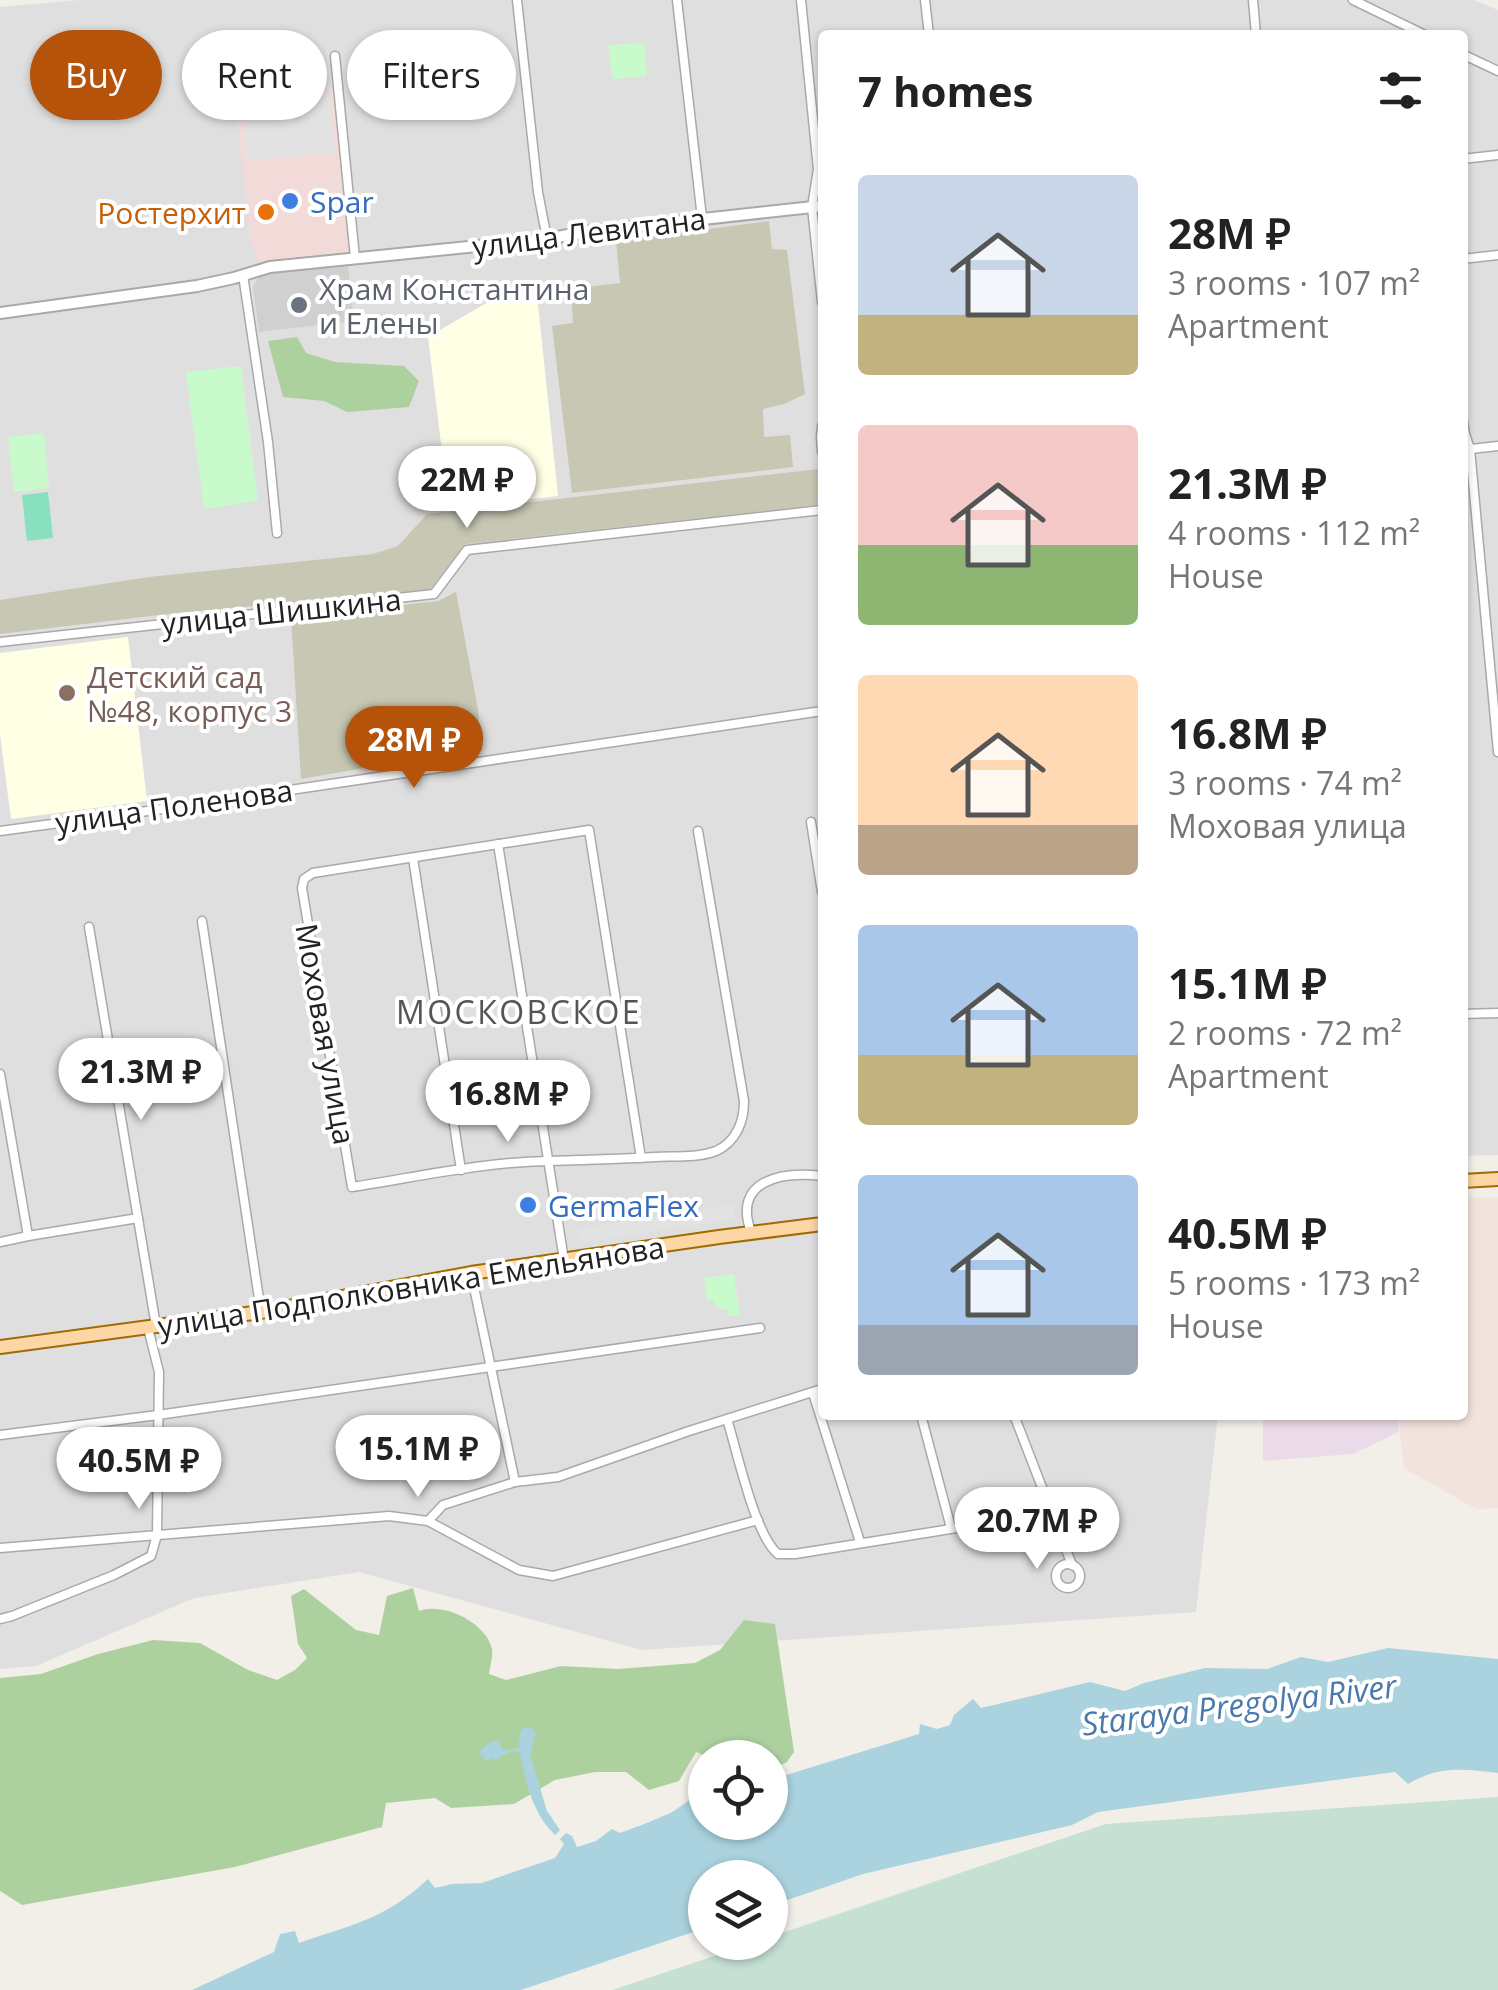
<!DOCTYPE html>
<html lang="en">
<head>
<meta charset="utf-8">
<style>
	body { margin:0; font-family:"Open Sans",sans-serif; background:#f2f2f2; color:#222; height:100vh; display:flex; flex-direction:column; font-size:38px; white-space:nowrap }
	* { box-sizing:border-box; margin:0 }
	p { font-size:32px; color:#767676 }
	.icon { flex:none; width:55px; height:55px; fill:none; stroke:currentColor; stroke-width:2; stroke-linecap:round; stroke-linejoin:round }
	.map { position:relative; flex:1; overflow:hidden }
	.panel { position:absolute; left:818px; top:30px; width:650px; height:1390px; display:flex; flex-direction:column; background:#fff; border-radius:10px; box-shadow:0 2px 8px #0004 }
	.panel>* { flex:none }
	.guide { position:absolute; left:30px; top:30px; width:638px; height:90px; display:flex; gap:20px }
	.fabs { position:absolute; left:688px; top:1740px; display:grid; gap:20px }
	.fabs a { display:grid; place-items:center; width:100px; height:100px; border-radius:50%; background:#fff; box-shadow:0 2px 8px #0004; font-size:50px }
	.price { position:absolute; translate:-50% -85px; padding:0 22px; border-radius:35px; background:#fff; color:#222; font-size:32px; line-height:65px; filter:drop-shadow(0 2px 5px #0008) }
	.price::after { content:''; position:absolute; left:50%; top:60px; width:30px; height:22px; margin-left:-15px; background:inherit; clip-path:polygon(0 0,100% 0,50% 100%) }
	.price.selected { background:#b45309; color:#fff }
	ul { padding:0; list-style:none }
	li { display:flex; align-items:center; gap:30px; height:250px; padding:0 40px }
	li span { display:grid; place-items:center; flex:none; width:280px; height:200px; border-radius:10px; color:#555 }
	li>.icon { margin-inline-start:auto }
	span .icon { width:120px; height:120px; fill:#fffc; stroke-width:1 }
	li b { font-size:42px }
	h2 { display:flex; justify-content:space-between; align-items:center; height:120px; padding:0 40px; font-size:42px }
	.chip { padding:0 35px; border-radius:45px; background:#fff; box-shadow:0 2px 8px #0004; font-size:35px; line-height:90px }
	.chip.selected { background:#b45309; color:#fff }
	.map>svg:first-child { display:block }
</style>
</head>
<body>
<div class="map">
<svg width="1498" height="1990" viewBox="0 0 1498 1990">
	<rect width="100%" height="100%" fill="#f2efe9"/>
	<polygon fill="#e0dfdf" points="79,0 1474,0 1498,10 1498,1155 1462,1156 1462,35 822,35 822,1415 1218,1415 1196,1612 642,1650 359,1572 194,1598 36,1666 0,1669 0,7"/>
	<polygon fill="#f2dad9" points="333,90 351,253 260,262 250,239 235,98"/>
	<polygon fill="#ebdbe8" points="1263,1415 1398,1415 1399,1432 1353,1454 1263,1461"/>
	<g fill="#ffffe5">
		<polygon points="537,295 558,496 449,509 428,337 488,302"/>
		<polygon points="128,637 147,801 11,819 0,734 0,653"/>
	</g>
	<polygon fill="#d0d0d0" points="348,265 354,321 259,332 253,287 259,277 267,273"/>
	<polygon fill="#f3e3dd" points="1498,1197 1498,1508 1476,1509 1404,1468 1398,1415 1462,1415 1463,1198"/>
	<g fill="#c7c7b4">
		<polygon points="769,221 772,249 787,250 805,394 784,404 763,409 764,437 790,435 793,467 572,493 552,326 573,323 571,289 620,283 616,241"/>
		<polygon points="818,469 820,505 466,544 430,590 176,613 0,634 0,600 149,577 373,554 398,546 427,514"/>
		<polygon points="456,592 478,709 482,751 462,751 301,779 291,618 438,601"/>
	</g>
	<g fill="#add19e">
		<polygon points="297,337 306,353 335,362 404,366 419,381 409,407 347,412 324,401 283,397 268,341"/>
		<path d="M 413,1588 L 419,1611 C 443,1602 486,1622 492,1649 C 493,1656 490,1667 489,1674 L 506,1680 L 561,1666 L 618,1669 L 695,1663 L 720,1650 L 744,1620 L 775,1624 L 794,1752 L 787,1762 L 770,1770 L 770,1758 L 708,1757 L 696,1752 L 679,1781 L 649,1790 L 626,1772 L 595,1772 L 555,1780 L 514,1804 L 451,1808 L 435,1798 L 386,1803 L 382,1827 L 235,1867 L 22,1905 L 0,1891 L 0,1678 L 41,1674 L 98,1654 L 153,1640 L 200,1643 L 248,1670 L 277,1680 L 295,1670 L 307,1658 L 298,1644 L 291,1596 L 304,1589 L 356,1630 L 379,1635 L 387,1596 Z"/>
	</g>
	<polygon fill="#c6e0d4" points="1498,1797 1498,1990 612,1990 753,1943 770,1942 770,1937 1106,1824"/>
	<g fill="#c8facc">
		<polygon points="644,43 647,76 612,79 608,45"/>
		<polygon points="241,366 258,501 204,509 186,372"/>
		<polygon points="44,433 49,488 14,492 8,437"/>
		<polygon points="734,1274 740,1315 728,1316 727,1310 717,1308 713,1300 707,1301 704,1278"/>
	</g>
	<polygon fill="#88e0be" points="48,492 53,538 27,541 22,495"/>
	<g fill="#e2e2e2">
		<polygon points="329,91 336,153 246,161 241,100"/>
		<polygon points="733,1205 735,1219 580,1243 578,1229"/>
	</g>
	<g fill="#aad3df">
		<path d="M 1388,1648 L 1498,1659 L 1498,1773 C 1464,1769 1439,1765 1408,1784 L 1395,1772 L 1098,1812 L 1072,1825 L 863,1874 L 770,1906 L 770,1878 L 705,1878 L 705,1928 L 521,1990 L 192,1990 L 274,1952 L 280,1934 L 295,1931 L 299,1943 C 353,1924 384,1920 428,1879 L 435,1888 L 452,1884 L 482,1883 L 505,1875 L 555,1858 L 564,1844 L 560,1839 L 566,1833 L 572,1836 L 577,1847 L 596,1841 L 612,1829 L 620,1833 C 636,1827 653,1821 668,1814 C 682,1808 689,1796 705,1793 L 705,1822 L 770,1822 L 770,1780 L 919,1734 L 920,1724 L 937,1729 L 950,1725 L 954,1715 L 973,1699 L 981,1708 L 1090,1682 L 1125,1691 L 1144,1683 L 1205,1668 L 1267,1669 L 1301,1657 L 1328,1662 Z"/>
		<path d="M 530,1727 L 536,1733 L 530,1755 L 547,1811 L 560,1830 L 555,1835 C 533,1814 525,1782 520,1753 C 510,1749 504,1754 496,1760 L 491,1758 L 487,1761 L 479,1753 C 484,1746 489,1741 498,1741 L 503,1750 L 520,1748 L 519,1737 L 523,1728 Z"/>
	</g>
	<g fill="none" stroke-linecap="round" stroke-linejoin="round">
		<defs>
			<g id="minor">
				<polyline points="517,0 538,192 547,239"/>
				<polyline points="677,0 702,218"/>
				<polyline points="801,0 818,169 812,207 822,302"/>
				<polyline points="925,0 929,35"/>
				<polyline points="1253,0 1256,35"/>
				<polyline points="1353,0 1425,35"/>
				<polyline points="1462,54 1498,71"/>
				<polyline points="335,56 355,258"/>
				<polyline points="1462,159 1498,155"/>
				<polyline points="1462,259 1498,255"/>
				<polyline points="243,275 268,442 277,533"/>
				<polyline points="1462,415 1465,434 1470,449 1498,752"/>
				<polyline points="822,426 821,437 822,452"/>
				<polyline points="1462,450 1498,446"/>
				<polyline points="0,642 434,594 467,550 822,510"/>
				<polyline points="811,822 822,892"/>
				<polyline points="0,831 162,809 822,711"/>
				<polyline points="498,844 564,1260"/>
				<polyline points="413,858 461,1170"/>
				<polyline points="202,921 261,1312"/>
				<polyline points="89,927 156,1326"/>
				<polyline points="1462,1014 1498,1013"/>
				<polyline points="0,1074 28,1236 138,1218"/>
				<path d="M 641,1158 L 589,830 L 313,873 L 304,879 L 302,888 L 352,1187 C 417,1177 483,1162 548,1161 C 584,1160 620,1159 655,1157 C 675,1156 697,1158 716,1151 C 736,1142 744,1122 744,1101 L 698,831"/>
				<path d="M 751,1232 C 732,1180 782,1171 822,1176"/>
				<polyline points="0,1242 28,1236"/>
				<polyline points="471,1273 515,1482"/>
				<polyline points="813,1393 860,1542"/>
				<polyline points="921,1415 951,1528"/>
				<polyline points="1014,1415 1072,1565"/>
				<path d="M 727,1419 C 737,1451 755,1536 778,1554 L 795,1554 L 1019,1518 L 1050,1508"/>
				<polyline points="0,1435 158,1415 760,1328"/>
				<polyline points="428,1521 519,1570 553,1576 758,1520"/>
				<polyline points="0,1548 389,1516 428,1521 443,1505 515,1482 558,1477 689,1431 822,1389"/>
				<circle cx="1068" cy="1576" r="12"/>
				<polyline points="0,1619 12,1616 114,1575 151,1556 157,1535 159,1372 148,1328"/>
			</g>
			<polyline id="tertiary" points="0,313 197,286 234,278 270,267 547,239 584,232 822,206"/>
			<g id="primary">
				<polyline points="1462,1181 1498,1179"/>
				<polyline points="0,1347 261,1312 471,1273 719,1237 822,1224"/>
			</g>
		</defs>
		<use href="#minor" stroke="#a9a9a9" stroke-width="11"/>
		<use href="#tertiary" stroke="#a9a9a9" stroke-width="14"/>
		<use href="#primary" stroke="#a06b00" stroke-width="16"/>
		<use href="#minor" stroke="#fff" stroke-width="8"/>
		<use href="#tertiary" stroke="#fff" stroke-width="10"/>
		<use href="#primary" stroke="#fcd6a4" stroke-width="12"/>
	</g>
	<g fill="#3f7fe0" stroke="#fff" stroke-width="4">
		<circle cx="290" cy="201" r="10"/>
		<circle cx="528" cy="1205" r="10"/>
	</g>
	<circle fill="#e8710a" stroke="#fff" stroke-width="4" cx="266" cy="212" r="10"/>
	<circle fill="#6b7280" stroke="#fff" stroke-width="4" cx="299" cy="305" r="10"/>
	<circle fill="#8d6e63" stroke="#fff" stroke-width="4" cx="67" cy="693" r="10"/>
	<g text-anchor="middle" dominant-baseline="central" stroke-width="8" stroke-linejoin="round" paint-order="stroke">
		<g font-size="30" fill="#366cbe" stroke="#fff" text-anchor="start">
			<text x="310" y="201">Spar</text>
			<text x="548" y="1205">GermaFlex</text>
		</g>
		<g font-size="30" fill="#c56008" stroke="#fff" text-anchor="end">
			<text x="246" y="212">Ростерхит</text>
		</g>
		<g font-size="30" fill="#222" stroke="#fff">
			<text transform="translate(589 232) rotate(-7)">улица Левитана</text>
			<text transform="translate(281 611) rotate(-6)">улица Шишкина</text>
			<text transform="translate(174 806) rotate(-8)">улица Поленова</text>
			<text transform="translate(326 1034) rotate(80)">Моховая улица</text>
			<text transform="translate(411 1286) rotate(-9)">улица Подполковника Емельянова</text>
		</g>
		<g font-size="30" fill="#5b616d" stroke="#fff" text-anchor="start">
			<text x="319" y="288">Храм Константина<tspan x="319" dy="34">и Елены</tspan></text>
		</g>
		<g font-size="30" fill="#785e54" stroke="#fff" text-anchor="start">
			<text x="87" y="676">Детский сад<tspan x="87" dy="34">№48, корпус 3</tspan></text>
		</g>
		<g font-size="32" letter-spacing="2.5" fill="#555" stroke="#fff">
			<text x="519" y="1011">МОСКОВСКОЕ</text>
		</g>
		<g font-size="32" font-style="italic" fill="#4a7aab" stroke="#fff">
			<text transform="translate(1239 1704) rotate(-7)">Staraya Pregolya River</text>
		</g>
	</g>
</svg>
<div class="fabs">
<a><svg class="icon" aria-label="locate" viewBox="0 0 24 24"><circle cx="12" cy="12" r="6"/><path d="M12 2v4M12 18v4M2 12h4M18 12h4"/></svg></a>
<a><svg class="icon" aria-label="layers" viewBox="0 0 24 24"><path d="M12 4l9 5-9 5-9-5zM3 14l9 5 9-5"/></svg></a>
</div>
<b class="price" style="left:467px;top:531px">22M ₽</b>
<b class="price selected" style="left:414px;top:791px">28M ₽</b>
<b class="price" style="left:141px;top:1123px">21.3M ₽</b>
<b class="price" style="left:508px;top:1145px">16.8M ₽</b>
<b class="price" style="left:418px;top:1500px">15.1M ₽</b>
<b class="price" style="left:139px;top:1512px">40.5M ₽</b>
<b class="price" style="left:1037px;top:1572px">20.7M ₽</b>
<div class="guide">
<a class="chip selected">Buy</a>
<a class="chip">Rent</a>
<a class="chip">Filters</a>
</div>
<section class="panel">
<h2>7 homes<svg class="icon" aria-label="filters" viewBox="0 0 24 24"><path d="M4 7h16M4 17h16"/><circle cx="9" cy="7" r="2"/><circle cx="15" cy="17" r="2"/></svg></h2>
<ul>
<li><span style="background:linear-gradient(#c9d6e8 70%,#c2b280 0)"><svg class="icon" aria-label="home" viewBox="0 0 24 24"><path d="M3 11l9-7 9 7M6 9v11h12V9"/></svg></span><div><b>28M ₽</b><p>3 rooms · 107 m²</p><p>Apartment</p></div></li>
<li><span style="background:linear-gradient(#f6c9c9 60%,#8fb573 0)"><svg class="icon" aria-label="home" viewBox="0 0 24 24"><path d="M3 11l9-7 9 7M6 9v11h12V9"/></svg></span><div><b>21.3M ₽</b><p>4 rooms · 112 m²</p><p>House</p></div></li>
<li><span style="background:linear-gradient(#ffd9b3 75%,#b9a48a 0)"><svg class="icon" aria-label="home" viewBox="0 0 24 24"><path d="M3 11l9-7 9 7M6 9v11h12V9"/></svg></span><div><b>16.8M ₽</b><p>3 rooms · 74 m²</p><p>Моховая улица</p></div></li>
<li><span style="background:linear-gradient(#a9c7e8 65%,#c2b280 0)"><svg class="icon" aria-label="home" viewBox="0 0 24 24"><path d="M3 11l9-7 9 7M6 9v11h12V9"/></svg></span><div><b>15.1M ₽</b><p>2 rooms · 72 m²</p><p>Apartment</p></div></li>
<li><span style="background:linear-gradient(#a9c7e8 75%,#9aa5b1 0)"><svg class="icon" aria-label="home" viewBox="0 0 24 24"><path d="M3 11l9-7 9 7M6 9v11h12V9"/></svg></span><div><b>40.5M ₽</b><p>5 rooms · 173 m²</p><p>House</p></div></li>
</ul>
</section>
</div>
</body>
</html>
